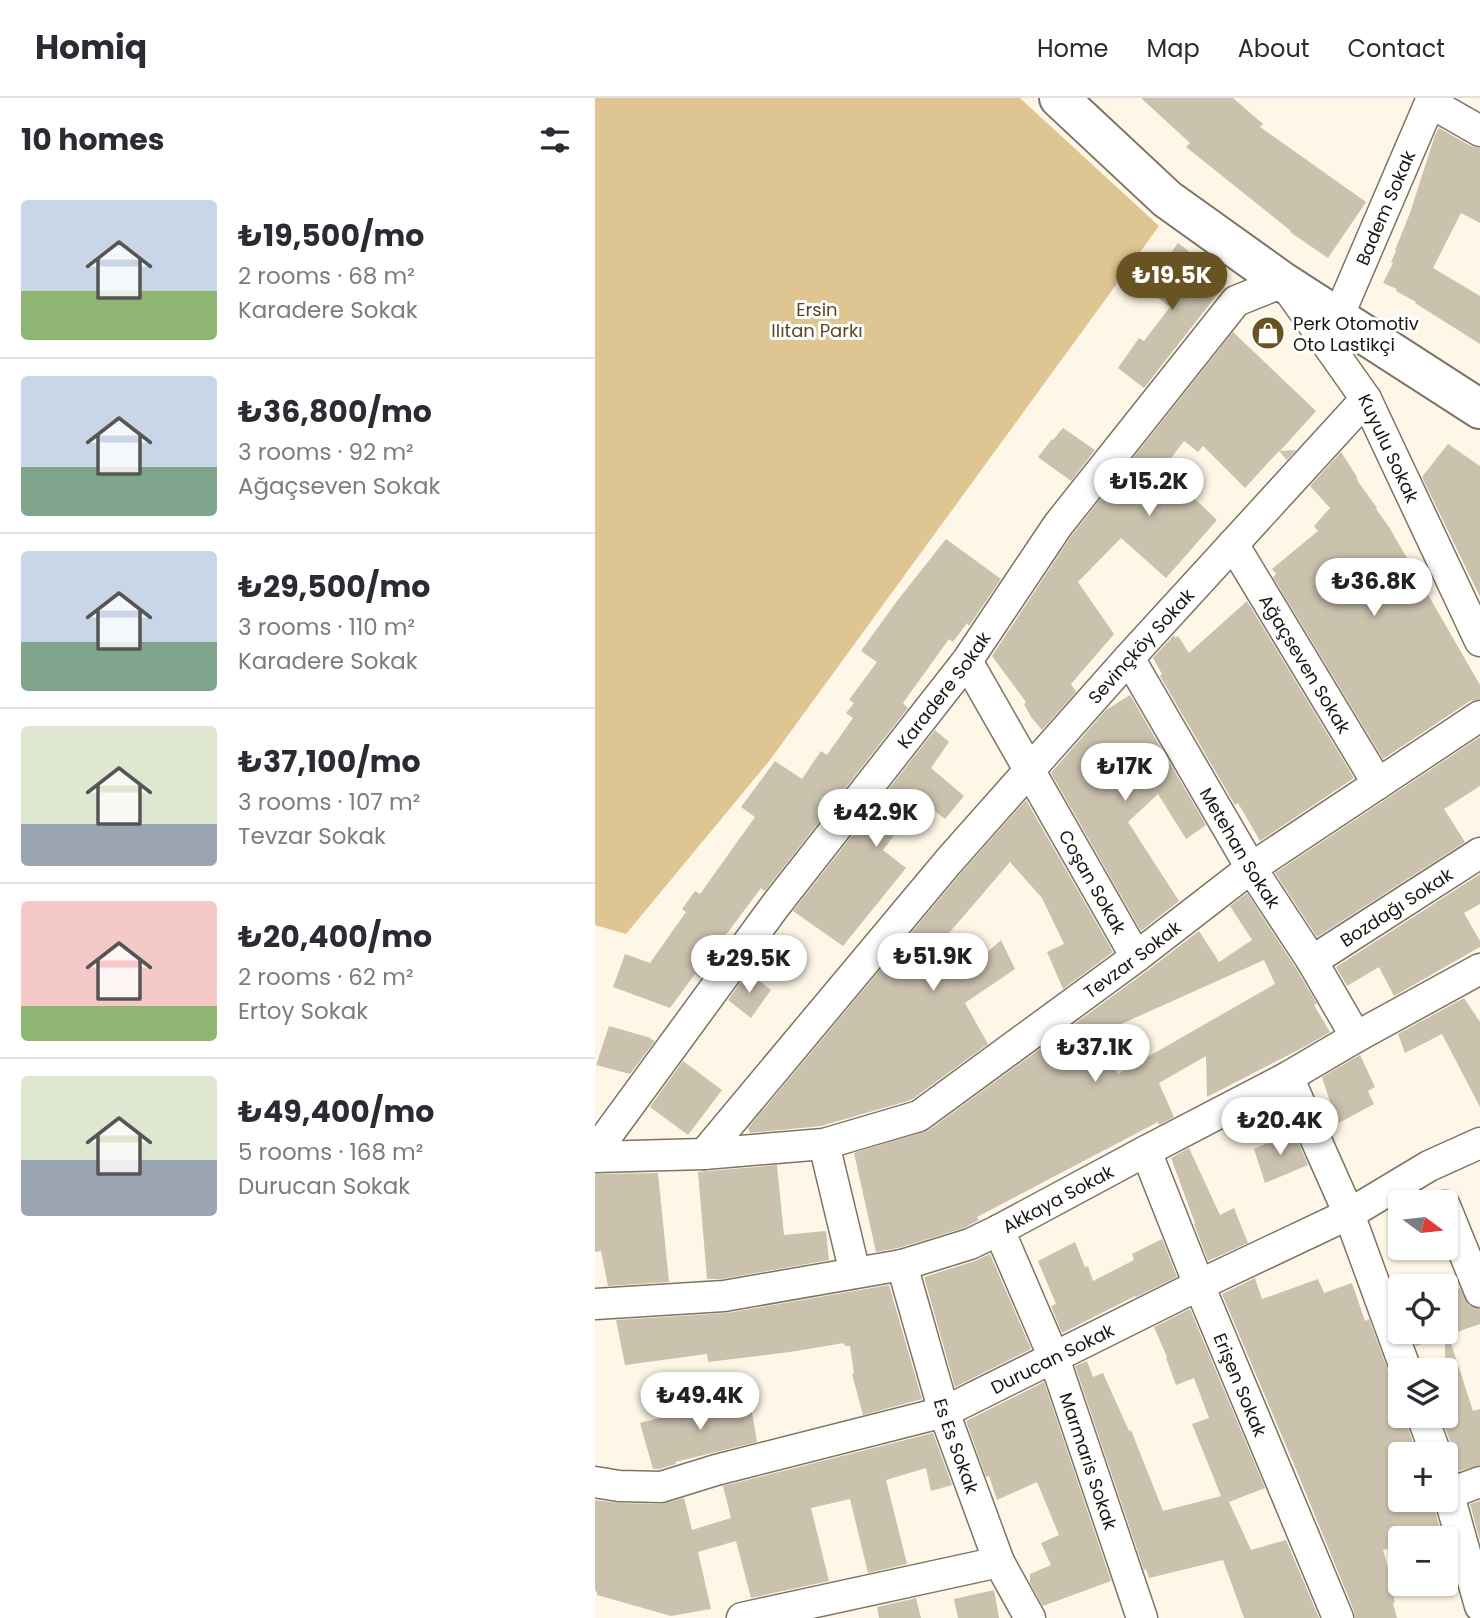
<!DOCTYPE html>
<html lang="en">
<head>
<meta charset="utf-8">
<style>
	body { margin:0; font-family:Poppins,sans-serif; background:#f2f2f3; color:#2b2b33; height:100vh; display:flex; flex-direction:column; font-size:26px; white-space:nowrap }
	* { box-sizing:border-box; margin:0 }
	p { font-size:23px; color:#7c7c81 }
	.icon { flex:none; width:38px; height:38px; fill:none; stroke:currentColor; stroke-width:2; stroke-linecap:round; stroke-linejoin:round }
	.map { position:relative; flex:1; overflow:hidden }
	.drawer { display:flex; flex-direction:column; background:#fff; width:595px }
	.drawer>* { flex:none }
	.needle { width:46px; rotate:105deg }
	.tools { position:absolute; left:793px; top:1092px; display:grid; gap:14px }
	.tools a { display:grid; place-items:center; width:70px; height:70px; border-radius:7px; background:#fff; box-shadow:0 2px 5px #0004; font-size:35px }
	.price { position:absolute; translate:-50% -60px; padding:0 16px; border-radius:24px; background:#fff; color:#222; font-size:23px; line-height:46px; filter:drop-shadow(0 2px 4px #0008) }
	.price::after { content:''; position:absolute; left:50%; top:42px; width:21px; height:16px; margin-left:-10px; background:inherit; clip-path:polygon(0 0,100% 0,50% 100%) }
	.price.current { background:#695322; color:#fff }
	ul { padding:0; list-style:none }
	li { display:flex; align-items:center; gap:21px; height:175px; padding:0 21px }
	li+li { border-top:2px solid #e1e1e2 }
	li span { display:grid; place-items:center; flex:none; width:196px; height:140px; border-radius:7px; color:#555 }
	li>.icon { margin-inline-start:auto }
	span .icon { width:84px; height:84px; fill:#fffc; stroke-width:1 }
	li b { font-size:30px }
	h2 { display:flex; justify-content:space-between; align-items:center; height:84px; padding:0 21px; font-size:30px }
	header { display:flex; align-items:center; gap:42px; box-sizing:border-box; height:98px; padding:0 35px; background:#fff; border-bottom:2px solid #e1e1e2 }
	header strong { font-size:33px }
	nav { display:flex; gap:38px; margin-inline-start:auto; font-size:24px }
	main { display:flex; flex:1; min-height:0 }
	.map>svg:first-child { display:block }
</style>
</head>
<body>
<header>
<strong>Homiq</strong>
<nav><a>Home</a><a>Map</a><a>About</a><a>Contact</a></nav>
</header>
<main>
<section class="drawer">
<h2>10 homes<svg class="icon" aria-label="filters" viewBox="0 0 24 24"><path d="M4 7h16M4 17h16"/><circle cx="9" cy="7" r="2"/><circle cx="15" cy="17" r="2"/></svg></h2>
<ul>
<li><span style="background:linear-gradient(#c9d6e8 65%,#8fb573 0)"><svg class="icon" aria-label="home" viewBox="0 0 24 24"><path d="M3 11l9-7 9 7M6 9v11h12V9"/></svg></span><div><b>₺19,500/mo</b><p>2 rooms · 68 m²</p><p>Karadere Sokak</p></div></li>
<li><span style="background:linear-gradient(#c9d6e8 65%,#7fa58c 0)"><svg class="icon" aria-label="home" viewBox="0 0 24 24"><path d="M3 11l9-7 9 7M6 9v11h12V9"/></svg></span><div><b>₺36,800/mo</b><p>3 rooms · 92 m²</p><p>Ağaçseven Sokak</p></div></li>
<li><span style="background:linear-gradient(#c9d6e8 65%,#7fa58c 0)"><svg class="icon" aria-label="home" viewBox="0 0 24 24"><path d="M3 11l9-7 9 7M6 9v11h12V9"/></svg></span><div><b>₺29,500/mo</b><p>3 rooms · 110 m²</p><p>Karadere Sokak</p></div></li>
<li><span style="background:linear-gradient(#dfe7d0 70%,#9aa5b1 0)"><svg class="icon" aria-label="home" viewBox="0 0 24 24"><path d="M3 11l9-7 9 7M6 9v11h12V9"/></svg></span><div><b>₺37,100/mo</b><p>3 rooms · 107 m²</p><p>Tevzar Sokak</p></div></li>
<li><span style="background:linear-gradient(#f6c9c9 75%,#8fb573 0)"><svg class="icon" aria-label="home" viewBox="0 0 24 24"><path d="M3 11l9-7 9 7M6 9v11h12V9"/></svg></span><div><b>₺20,400/mo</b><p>2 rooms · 62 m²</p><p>Ertoy Sokak</p></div></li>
<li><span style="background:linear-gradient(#dfe7d0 60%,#9aa5b1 0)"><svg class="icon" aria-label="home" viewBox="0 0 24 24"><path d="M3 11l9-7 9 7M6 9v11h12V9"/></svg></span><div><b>₺49,400/mo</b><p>5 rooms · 168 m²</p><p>Durucan Sokak</p></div></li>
</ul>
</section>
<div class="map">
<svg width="885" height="1520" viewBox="0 0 885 1520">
	<rect width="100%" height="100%" fill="#fef6e6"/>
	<polygon fill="#dfc591" points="0,0 425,0 564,128 175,662 31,836 0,827"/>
	<g fill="#cbc2ae" fill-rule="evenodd">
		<polygon points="546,0 638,0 668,26 665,29 771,104 733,160 695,134 696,133 591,49 595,45"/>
		<polygon points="844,30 876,48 885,50 885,125 866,115 838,170 885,198 885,246 820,205 821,204 801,193 802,191 788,185 798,165 796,164 801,153 800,152 815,115 840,37"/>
		<polygon points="583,145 606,163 603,167 628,189 549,290 523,270 544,240 549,243 575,209 550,190"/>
		<polygon points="638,234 721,313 685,353 701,352 692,362 684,353 650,390 608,348 603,354 589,343 565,375 599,400 622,422 571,480 526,440 483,484 519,536 476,586 481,594 447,632 436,619 429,606 431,604 397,558 477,437"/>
		<polygon points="468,330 500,352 476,383 443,359 457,341 458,342"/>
		<polygon points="853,346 885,368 885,499 827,379"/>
		<polygon points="746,354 762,379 762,382 782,410 781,411 794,429 885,587 885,601 875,603 788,661 678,479 681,476 677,471 723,433 719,428 735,410 715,388"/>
		<polygon points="351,441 406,481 374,528 372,525 358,544 354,541 308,605 313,610 170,793 166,790 121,850 125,853 105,880 100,876 75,910 18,889 30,856 55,865 91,814 87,811 100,793 105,796 160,719 146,709 180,663 207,681 226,653 232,657 258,620 251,615 259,605 254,602 282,564 266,553 302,503"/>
		<polygon points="652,503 759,680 665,743 643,705 640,707 565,578 567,576 558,560 579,537 580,540 583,538 594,555"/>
		<polygon points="535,597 611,727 591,741 563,696 533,724 584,803 546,833 456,675 511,612"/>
		<polygon points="340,632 354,644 336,670 369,698 350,721 328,704 326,706 324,705 288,752 311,770 248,848 198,813"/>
		<polygon points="885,639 885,688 849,711 870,744 722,839 680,775"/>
		<polygon points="431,702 518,854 468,891 452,854 469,846 447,800 415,764 354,835 377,868 406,842 420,871 370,905 393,946 316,1002 226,1028 155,1035 153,1030 366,775"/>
		<polygon points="885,776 885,806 869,815 885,843 885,849 799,898 784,869 752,888 741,869"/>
		<path d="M 652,795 L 702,872 L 722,906 L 719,907 L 735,934 L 709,949 L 612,999 L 611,958 L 564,985 L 579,1019 L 564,1027 L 563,1024 L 382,1119 L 384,1122 L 369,1130 L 303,1150 L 281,1154 L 259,1055 L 334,1032 L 552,873 L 604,833 L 624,864 L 657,842 L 635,808 ZM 669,862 L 680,886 L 523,976 L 506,943 L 524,927 Z"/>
		<polygon points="153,874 176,892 156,920 133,902"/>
		<polygon points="869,900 885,924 885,1009 847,936 810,955 803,936"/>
		<polygon points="14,928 56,940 55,941 60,943 35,976 1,967"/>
		<polygon points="765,957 780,989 773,993 779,1006 742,1026 727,979"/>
		<polygon points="88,963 127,992 93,1037 55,1009"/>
		<polygon points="698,1033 713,1067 670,1085 659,1051"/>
		<polygon points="594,1050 625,1117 639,1110 653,1145 613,1163 599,1126 600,1125 576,1060"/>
		<polygon points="182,1067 189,1137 231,1133 234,1162 127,1181 112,1181 103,1074"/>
		<polygon points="63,1075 74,1184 13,1188 6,1153 0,1154 0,1076"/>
		<polygon points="567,1141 582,1179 541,1199 540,1198 467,1235 456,1208 461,1206 443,1163 480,1144 490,1169 493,1168 498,1183 539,1162 537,1156"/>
		<polygon points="395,1156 436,1251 360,1289 329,1179 380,1163"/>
		<polygon points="660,1180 667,1201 723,1181 729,1195 757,1185 770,1223 774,1221 795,1278 799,1285 805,1288 805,1318 810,1318 811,1324 822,1356 805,1356 805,1402 837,1402 848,1440 805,1440 805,1448 788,1452 798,1487 796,1488 800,1505 798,1505 802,1520 760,1520 759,1513 703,1376 627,1196"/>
		<polygon points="294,1187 327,1301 268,1317 257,1276 259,1276 255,1248 250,1248 249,1245 195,1254 113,1264 112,1256 30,1267 21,1222 132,1215"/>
		<polygon points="865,1190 874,1207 885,1211 885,1226 850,1238 850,1195"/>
		<polygon points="595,1211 670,1390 634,1404 656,1452 691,1442 724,1520 649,1520 628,1462 554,1480 551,1471 549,1472 480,1268 492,1263 498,1279 508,1275 534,1333 536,1332 568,1413 626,1398 597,1326 614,1320 599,1280 581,1287 571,1260 572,1259 559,1229"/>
		<polygon points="816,1234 849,1234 850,1238 821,1248"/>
		<polygon points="850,1242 855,1242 878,1313 885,1311 885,1367 864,1373 855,1366 858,1358 858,1351 846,1318 850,1318"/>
		<polygon points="449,1284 516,1483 448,1508 435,1485 435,1476 456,1467 446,1445 464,1437 442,1384 402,1402 394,1378 391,1379 371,1323"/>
		<polygon points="154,1297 162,1344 80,1364 81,1366 64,1371 58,1371 45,1325 120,1306 120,1304"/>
		<polygon points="338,1335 357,1387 336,1393 331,1370 291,1382 312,1466 273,1475 255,1401 216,1410 234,1483 156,1500 141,1443 103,1454 116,1511 76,1518 2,1497 2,1494 0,1493 0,1402 24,1405 66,1406 89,1400 97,1432 136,1420 128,1388"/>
		<polygon points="885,1403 885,1443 875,1406"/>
		<polygon points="399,1492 404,1520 363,1520 359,1501"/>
		<polygon points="321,1500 326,1520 284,1520 282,1509"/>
	</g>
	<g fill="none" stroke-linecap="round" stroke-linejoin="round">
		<defs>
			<g id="street">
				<polyline points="836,5 885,33"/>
				<path id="s1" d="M 696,195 L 771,301 L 885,543"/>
				<path id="s2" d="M 743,219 L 837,0"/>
				<path id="s3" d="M 638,446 L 783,686"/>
				<path id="s4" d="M 534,560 L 656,770 L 717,863 L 761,939"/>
				<path id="s5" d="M 372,563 L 541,859"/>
				<path id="s6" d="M 717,863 L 885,755"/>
				<polyline points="693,979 754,1116 811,1272"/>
				<polyline points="229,1046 260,1175"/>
				<path id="s7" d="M 551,1053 L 604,1187 L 743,1520"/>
				<path id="s8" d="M 0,1054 L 180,808 L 372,563 L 463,427 L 641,203 L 688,184"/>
				<path id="s9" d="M 109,1056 L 353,764 L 534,560 L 771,301"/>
				<path id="s10" d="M 0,1059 L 109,1056 L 229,1046 L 324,1018 L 541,859 L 656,770 L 885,618"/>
				<polyline points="850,1108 885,1194"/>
				<path id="s11" d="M 404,1132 L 459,1260 L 547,1520"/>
				<path id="s12" d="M 307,1167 L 349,1314 L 404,1464 L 435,1520"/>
				<path id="s13" d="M 0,1206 L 129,1198 L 307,1167 L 375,1146 L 404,1132 L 551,1053 L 693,979 L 761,939 L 885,871"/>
				<polyline points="827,1318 841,1356"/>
				<polyline points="850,1383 885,1508"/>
				<path id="s14" d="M 0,1384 L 24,1388 L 66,1389 L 121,1372 L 349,1314 L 604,1187 L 754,1116 L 834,1068 L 885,1045"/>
				<polyline points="855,1395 885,1384"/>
				<polyline points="147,1520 404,1464"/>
			</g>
			<polyline id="secondary" points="464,0 572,101 688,184 885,311"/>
		</defs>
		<use href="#street" stroke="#7d7463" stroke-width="33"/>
		<use href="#secondary" stroke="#7d7463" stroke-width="42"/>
		<use href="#street" stroke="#fff" stroke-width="30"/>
		<use href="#secondary" stroke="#fff" stroke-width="38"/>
	</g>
	<defs>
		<symbol id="shop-disc" viewBox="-11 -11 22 22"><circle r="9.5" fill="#695322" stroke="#fff"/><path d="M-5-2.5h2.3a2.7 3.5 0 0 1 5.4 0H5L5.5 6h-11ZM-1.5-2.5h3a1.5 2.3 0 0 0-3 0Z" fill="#fff"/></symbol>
	</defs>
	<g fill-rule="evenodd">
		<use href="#shop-disc" x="654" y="216" width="38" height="38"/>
	</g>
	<g text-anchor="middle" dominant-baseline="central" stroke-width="6" stroke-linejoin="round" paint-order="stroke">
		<g font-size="18" fill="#1a1710" stroke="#fff">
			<text stroke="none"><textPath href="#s2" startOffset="119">Badem Sokak</textPath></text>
			<text stroke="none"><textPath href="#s1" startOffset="184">Kuyulu Sokak</textPath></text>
			<text stroke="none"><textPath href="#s9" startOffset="670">Sevinçköy Sokak</textPath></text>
			<text stroke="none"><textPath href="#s3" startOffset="140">Ağaçseven Sokak</textPath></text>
			<text stroke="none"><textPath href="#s8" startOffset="579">Karadere Sokak</textPath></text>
			<text stroke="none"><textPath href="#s4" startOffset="220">Metehan Sokak</textPath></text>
			<text stroke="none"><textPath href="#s5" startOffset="254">Coşan Sokak</textPath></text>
			<text stroke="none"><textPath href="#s6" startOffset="100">Bozdağı Sokak</textPath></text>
			<text stroke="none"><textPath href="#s10" startOffset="593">Tevzar Sokak</textPath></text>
			<text stroke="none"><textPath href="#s13" startOffset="480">Akkaya Sokak</textPath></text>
			<text stroke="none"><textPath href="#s14" startOffset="480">Durucan Sokak</textPath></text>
			<text stroke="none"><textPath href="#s7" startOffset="252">Erişen Sokak</textPath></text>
			<text stroke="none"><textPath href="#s12" startOffset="189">Es Es Sokak</textPath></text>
			<text stroke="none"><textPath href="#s11" startOffset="248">Marmaris Sokak</textPath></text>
		</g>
		<g font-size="18" fill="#594723" stroke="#fff">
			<text x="222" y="211">Ersin<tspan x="222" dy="21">Ilıtan Parkı</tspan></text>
		</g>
		<g font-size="18" fill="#1a1710" stroke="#fff" text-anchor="start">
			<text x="698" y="225">Perk Otomotiv<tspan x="698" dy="21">Oto Lastikçi</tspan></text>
		</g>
	</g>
</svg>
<div class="tools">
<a><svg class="needle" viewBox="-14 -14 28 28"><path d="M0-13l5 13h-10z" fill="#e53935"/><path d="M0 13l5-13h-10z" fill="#7c7c81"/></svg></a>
<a><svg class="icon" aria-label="locate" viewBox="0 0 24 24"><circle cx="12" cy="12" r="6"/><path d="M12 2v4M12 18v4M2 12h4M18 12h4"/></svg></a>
<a><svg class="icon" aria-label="layers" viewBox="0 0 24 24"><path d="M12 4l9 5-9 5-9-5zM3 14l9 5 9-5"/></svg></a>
<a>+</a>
<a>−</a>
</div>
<b class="price current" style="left:577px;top:214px">₺19.5K</b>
<b class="price" style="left:554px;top:420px">₺15.2K</b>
<b class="price" style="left:779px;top:520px">₺36.8K</b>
<b class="price" style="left:530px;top:705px">₺17K</b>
<b class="price" style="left:281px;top:751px">₺42.9K</b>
<b class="price" style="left:338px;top:895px">₺51.9K</b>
<b class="price" style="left:154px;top:897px">₺29.5K</b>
<b class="price" style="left:500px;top:986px">₺37.1K</b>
<b class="price" style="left:685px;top:1059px">₺20.4K</b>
<b class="price" style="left:105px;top:1334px">₺49.4K</b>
</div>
</main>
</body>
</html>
